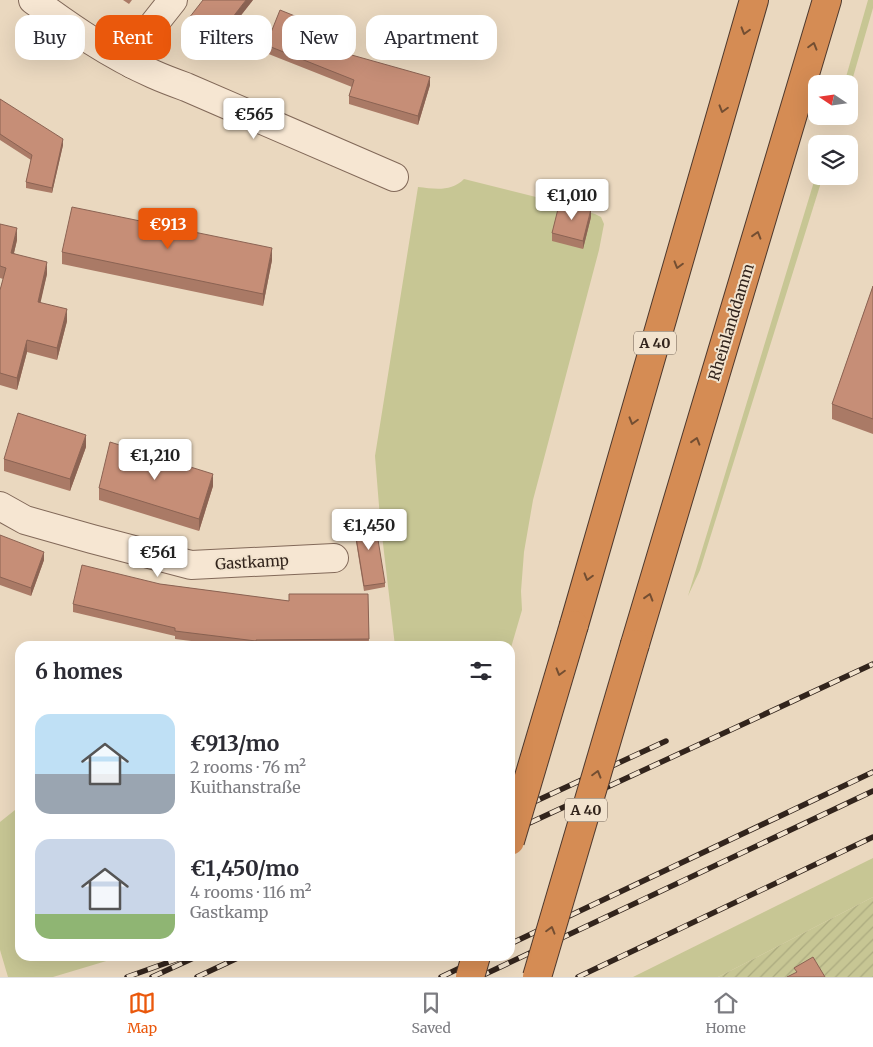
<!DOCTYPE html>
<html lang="en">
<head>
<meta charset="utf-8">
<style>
	body { margin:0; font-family:Merriweather,serif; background:#f7f7f7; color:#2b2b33; height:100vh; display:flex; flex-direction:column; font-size:19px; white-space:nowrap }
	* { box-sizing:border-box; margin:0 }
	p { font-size:16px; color:#7c7c81 }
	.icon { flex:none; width:28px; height:28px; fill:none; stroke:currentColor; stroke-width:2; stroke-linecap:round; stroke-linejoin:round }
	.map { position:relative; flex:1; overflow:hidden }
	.drawer { position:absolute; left:15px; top:641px; width:500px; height:320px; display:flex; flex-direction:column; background:#fff; border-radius:15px; box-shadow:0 5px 20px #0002 }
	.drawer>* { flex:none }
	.guide { position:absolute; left:15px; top:15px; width:500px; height:45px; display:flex; gap:10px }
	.needle { width:32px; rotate:283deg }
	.buttons { position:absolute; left:808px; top:75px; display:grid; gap:10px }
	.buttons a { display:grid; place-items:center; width:50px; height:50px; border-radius:10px; background:#fff; box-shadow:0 5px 20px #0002; font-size:25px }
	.price { position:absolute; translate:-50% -42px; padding:0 11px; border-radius:5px; background:#fff; color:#222; font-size:16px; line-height:32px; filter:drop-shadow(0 1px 2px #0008) }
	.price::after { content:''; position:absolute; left:50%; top:30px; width:15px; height:11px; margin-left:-8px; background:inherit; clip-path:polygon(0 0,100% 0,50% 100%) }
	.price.active { background:#ea580c; color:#fff }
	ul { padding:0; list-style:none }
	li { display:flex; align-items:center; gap:15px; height:125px; padding:0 20px }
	li span { display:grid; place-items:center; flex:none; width:140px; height:100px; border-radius:15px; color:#555 }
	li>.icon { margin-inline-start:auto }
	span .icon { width:60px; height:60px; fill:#fffc; stroke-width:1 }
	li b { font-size:21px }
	h2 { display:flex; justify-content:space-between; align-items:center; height:60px; padding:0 20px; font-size:21px }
	.tag { padding:0 18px; border-radius:15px; background:#fff; box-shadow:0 5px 20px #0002; font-size:18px; line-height:45px }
	.tag.active { background:#ea580c; color:#fff }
	.menu { display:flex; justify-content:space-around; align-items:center; height:70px; border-top:1px solid #e1e1e2; background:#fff; font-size:14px; color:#7c7c81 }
	.menu a { display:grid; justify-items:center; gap:2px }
	.menu .active { color:#ea580c }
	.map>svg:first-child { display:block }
</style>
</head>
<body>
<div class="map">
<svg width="873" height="977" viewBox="0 0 873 977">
	<defs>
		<pattern id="garden-furrows" width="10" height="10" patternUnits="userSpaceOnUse" patternTransform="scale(1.25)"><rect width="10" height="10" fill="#c7c694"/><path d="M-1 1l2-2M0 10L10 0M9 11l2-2" fill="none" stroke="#abaa7f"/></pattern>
	</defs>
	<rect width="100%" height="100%" fill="#ead8bf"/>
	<g fill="#c7c694">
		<polygon points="868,0 873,0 873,8 849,91 849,84 844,84"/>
		<polygon points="816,175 816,176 823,176 700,570 688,596"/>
		<path d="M 464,179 L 536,197 L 595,214 L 601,217 L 604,224 L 599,250 L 533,500 L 524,552 L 521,591 L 522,610 L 510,651 L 510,646 L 395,646 L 380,518 L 375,456 L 418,187 C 435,189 451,192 464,179 Z"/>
		<polygon points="20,806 20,956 123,956 53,977 8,977 0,950 0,822"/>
		<polygon points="873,858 873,897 730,971 718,977 633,977"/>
	</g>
	<polygon fill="url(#garden-furrows)" points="873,897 873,977 718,977 730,971"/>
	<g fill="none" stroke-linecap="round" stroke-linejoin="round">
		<defs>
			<g id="minor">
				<path d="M 33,0 C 71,28 110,55 153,74 C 164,79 175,83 186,87 L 394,177"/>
				<polyline points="132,64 150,29 173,0"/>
				<polyline points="0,506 25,520 92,539 191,565 334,558"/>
			</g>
			<g id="highway">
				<polyline points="574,625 754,0"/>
				<polyline points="635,644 827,0"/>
			</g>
		</defs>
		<use href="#minor" stroke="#826959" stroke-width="30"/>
		<use href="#highway" stroke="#4f392d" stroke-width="30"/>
		<use href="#minor" stroke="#f6e6d2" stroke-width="28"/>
		<use href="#highway" stroke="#d58c54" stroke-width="28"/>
		<defs>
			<g id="rail">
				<polyline points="510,813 666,741"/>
				<polyline points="510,832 873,664"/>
				<polyline points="510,944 873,772"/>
				<polyline points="127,977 186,956"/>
				<polyline points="152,977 198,956"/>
				<polyline points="197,977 242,956"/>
				<polyline points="441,977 485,956"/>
				<polyline points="479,977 873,791"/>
				<polyline points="578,977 873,837"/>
			</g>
		</defs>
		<use href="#rail" stroke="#32241c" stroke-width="5.5"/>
		<use href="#rail" stroke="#f2e3ce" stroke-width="4" stroke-dasharray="11" stroke-linecap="butt"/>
		<defs>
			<g id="highway-bridge">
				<polyline points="510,841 574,625"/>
				<polyline points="470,977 476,956"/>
				<polyline points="537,977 635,644"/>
			</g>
		</defs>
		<use href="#highway-bridge" stroke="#4f392d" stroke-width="30" stroke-linecap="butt"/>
		<use href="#highway-bridge" stroke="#d58c54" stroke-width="28"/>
	</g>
	<g fill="#aa7a66">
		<polygon points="123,0 132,0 129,4"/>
		<polygon points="253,0 216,47 189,26 189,18"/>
		<polygon points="266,45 347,45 344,53 430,85 418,125 349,104 349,96 352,87 266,53"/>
		<polygon points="0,99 63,145 52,193 26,188 26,182 31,160 0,140"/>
		<polygon points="591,217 583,249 552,241 552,233"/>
		<polygon points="0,224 17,240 14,253 47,274 40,302 67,321 57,360 27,352 17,390 0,385 0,290 3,279 0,278"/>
		<polygon points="62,252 272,260 263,306 62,264"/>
		<polygon points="873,286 873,434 832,419 832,404"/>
		<polygon points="86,447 70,491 4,471 4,459"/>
		<polygon points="213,486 199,531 99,500 99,488"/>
		<polygon points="353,519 385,583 385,587 364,591 353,523"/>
		<polygon points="0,535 44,560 31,596 0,585"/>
		<polygon points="160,584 289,601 368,594 369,646 232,646 175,639 175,636 73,612 73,604"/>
	</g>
	<g fill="#8b6353">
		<polygon points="246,0 253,0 216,47 216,39"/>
		<polygon points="347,37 347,45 341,61 341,52"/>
		<polygon points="430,77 430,85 418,125 418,116"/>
		<polygon points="63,139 63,145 52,193 52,188"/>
		<polygon points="591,209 591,217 583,249 583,241"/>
		<polygon points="17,228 17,240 11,265 11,253"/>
		<polygon points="272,248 272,260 263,306 263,294"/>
		<polygon points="47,262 47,274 38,314 38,302"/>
		<polygon points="67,309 67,321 57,360 57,348"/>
		<polygon points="27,340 27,352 17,390 17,378"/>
		<polygon points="86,435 86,447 70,491 70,479"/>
		<polygon points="213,474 213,486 199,531 199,519"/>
		<polygon points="44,552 44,560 31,596 31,588"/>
	</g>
	<g fill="#c68e77" stroke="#8b6353">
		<polygon points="203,0 246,0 216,39 189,18"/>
		<polygon points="280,10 347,37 341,52 430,77 418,116 349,96 354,80 266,45"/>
		<polygon points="0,99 63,139 52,188 26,182 32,155 0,134"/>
		<polygon points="560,201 591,209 583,241 552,233"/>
		<polygon points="72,207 272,248 263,294 62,252"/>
		<polygon points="0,224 17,228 11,253 47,262 38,302 67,309 57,348 27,340 17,378 0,373 0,290 6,268 0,266"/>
		<polygon points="873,286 873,419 832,404"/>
		<polygon points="18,413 86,435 70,479 4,459"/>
		<polygon points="110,442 213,474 199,519 99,488"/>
		<polygon points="374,515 385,583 364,586 353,519"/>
		<polygon points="0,535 44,552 31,588 0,577"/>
		<polygon points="82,565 160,584 289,601 289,594 368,594 369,639 256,640 256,641 175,631 175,628 73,604"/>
		<polygon points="813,957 825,977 787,977 797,972 794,968"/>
	</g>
	<defs><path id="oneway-chevron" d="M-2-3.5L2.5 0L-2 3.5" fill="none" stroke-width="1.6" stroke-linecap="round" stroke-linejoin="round" transform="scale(1.25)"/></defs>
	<g stroke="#734e32">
		<use href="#oneway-chevron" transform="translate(745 31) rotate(106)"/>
		<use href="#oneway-chevron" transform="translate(813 46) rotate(-74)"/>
		<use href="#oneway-chevron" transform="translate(723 109) rotate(106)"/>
		<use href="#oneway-chevron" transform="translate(757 235) rotate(-73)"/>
		<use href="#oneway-chevron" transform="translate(678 265) rotate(106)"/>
		<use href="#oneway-chevron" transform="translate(633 421) rotate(106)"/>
		<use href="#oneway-chevron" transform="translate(696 441) rotate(-73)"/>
		<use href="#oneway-chevron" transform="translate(588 577) rotate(106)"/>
		<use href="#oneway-chevron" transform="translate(649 597) rotate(-73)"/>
		<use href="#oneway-chevron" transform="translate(560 672) rotate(106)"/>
		<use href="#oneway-chevron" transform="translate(597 774) rotate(-74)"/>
		<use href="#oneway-chevron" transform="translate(551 930) rotate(-74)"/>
	</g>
	<g text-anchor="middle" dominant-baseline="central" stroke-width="4" stroke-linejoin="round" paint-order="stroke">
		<g fill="#f2e3ce" stroke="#6c5d51" stroke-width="1">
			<rect x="634" y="331.5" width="42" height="23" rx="4"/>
			<rect x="565" y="798.5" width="42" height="23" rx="4"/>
		</g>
		<g font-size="14" font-weight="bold" fill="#32241c">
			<text x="655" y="343">A 40</text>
			<text x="586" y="810">A 40</text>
		</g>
		<g font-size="15" fill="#32241c" stroke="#f2e3ce">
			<text transform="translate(731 322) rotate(-73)">Rheinlanddamm</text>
			<text transform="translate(252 562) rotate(-3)">Gastkamp</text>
		</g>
	</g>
</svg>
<div class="buttons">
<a><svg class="needle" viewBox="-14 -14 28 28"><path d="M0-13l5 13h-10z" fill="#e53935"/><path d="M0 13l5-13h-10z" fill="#7c7c81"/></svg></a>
<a><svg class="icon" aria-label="layers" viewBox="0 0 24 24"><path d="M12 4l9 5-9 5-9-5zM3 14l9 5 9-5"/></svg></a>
</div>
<b class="price" style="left:254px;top:140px">€565</b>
<b class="price" style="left:572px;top:221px">€1,010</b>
<b class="price active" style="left:168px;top:250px">€913</b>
<b class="price" style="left:155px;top:481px">€1,210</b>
<b class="price" style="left:369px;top:551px">€1,450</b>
<b class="price" style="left:158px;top:578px">€561</b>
<div class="guide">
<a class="tag">Buy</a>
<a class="tag active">Rent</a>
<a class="tag">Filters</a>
<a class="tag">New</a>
<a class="tag">Apartment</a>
</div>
<section class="drawer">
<h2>6 homes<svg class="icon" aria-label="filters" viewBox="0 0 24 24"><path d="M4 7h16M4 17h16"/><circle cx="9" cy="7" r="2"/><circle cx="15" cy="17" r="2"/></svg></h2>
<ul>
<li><span style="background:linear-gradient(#bfe0f5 60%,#9aa5b1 0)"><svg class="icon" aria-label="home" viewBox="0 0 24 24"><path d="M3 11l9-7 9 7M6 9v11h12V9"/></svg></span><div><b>€913/mo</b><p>2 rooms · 76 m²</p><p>Kuithanstraße</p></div></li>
<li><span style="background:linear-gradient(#c9d6e8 75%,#8fb573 0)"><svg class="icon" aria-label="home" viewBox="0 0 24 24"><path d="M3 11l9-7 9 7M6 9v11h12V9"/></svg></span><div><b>€1,450/mo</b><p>4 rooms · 116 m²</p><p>Gastkamp</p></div></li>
</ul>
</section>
</div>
<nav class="menu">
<a class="active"><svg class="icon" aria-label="map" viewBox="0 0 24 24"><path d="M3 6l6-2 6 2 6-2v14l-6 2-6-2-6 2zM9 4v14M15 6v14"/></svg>Map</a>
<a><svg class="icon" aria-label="saved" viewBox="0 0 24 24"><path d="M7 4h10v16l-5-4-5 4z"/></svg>Saved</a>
<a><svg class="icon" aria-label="home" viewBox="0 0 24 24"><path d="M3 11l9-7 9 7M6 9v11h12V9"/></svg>Home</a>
</nav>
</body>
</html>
